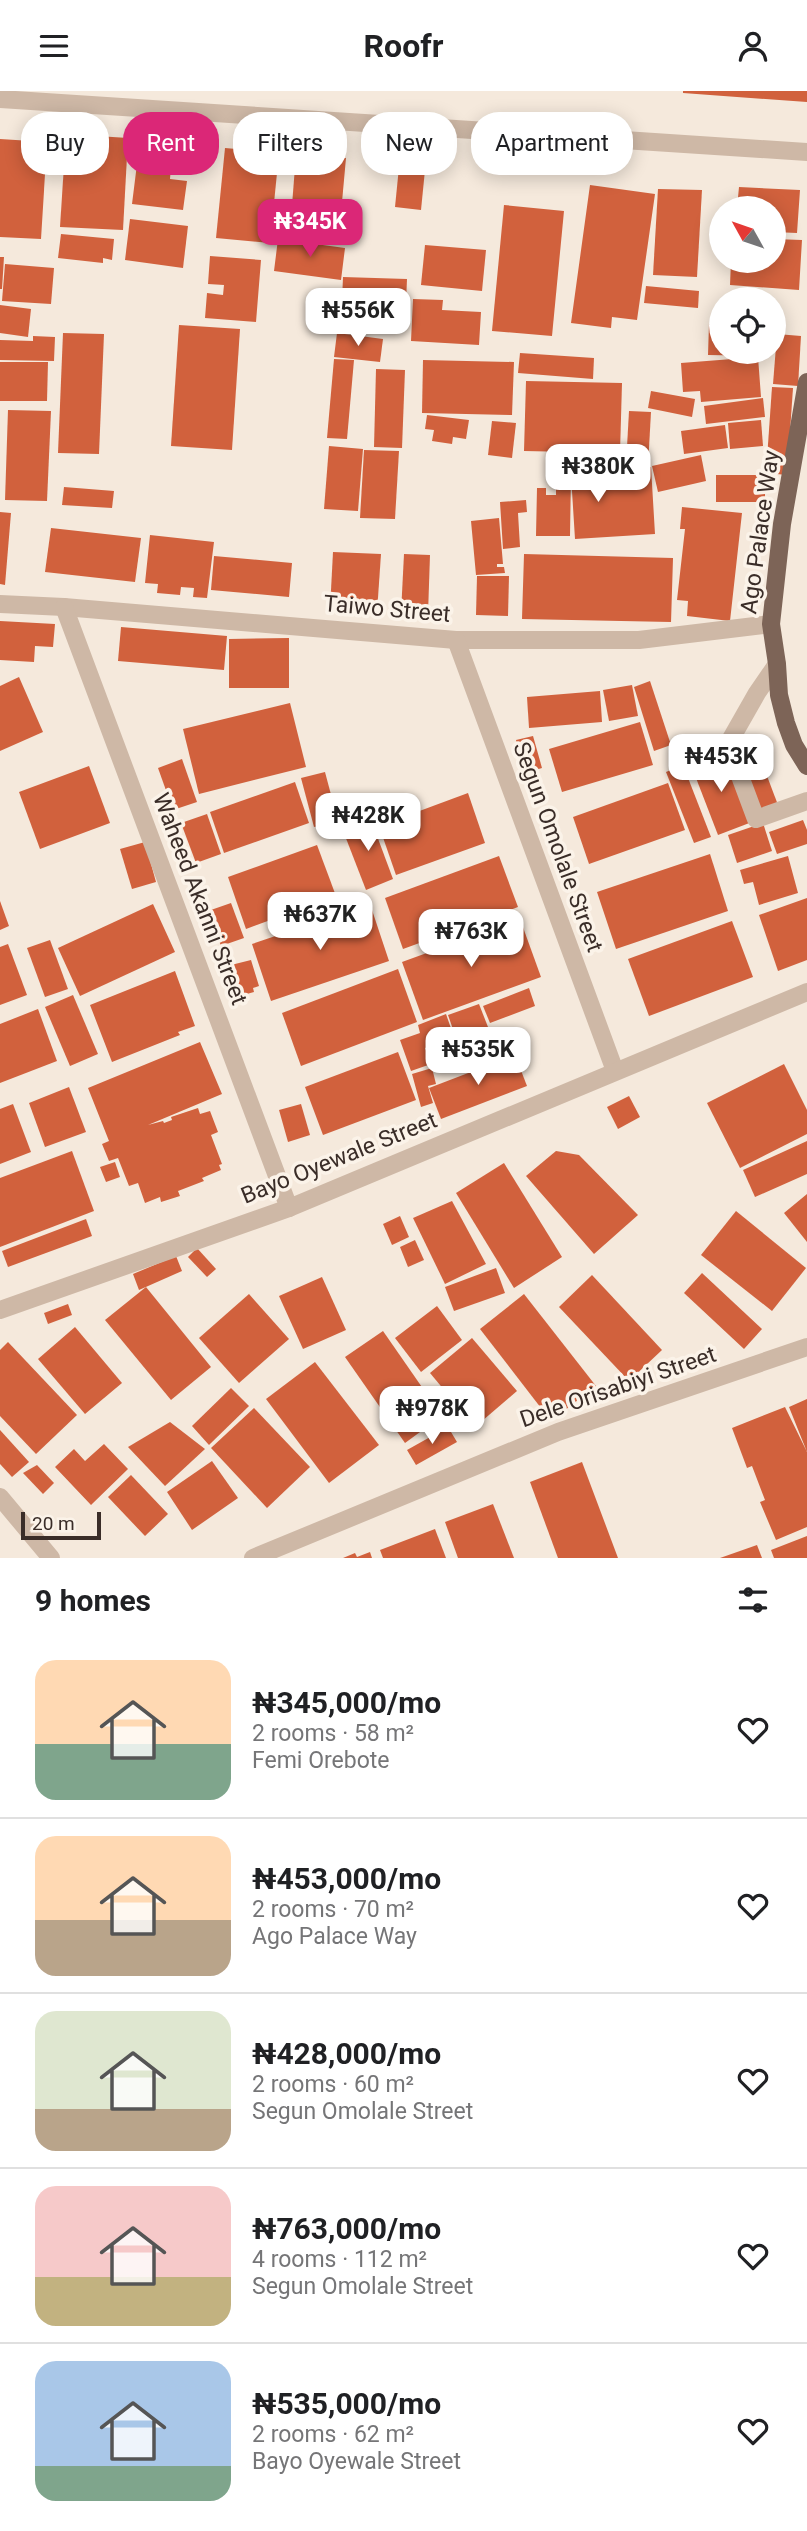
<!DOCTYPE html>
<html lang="en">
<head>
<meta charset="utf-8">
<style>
	body { margin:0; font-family:Roboto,sans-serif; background:#f2f2f2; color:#202124; height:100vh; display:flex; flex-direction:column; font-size:26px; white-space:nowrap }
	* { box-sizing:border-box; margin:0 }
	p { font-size:23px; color:#757577 }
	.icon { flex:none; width:38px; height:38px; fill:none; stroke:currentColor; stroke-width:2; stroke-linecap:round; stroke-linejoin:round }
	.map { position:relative; height:1467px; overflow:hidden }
	.drawer { display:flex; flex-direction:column; background:#fff; flex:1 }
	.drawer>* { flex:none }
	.banner { position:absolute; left:21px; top:21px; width:766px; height:63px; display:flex; gap:14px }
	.needle { width:46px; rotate:310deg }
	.fabs { position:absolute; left:709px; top:105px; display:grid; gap:14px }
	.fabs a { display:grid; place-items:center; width:77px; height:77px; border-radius:50%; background:#fff; box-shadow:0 4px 18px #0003; font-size:35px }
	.scale { position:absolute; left:21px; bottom:18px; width:80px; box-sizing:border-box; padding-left:7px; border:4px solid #3a2d28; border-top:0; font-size:19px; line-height:24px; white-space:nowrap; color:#3a2d28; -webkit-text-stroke:5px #fbf3e9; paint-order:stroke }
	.price { position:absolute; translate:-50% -60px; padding:0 16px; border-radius:14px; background:#fff; color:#222; font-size:23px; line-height:46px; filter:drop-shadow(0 2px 4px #0008) }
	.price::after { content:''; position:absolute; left:50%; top:42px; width:21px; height:16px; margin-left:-10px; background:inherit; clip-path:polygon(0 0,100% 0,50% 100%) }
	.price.on { background:#db2777; color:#fff }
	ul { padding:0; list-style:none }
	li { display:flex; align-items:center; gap:21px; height:175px; padding:0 35px }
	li+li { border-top:2px solid #e0e0e0 }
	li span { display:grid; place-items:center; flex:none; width:196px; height:140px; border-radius:21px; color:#555 }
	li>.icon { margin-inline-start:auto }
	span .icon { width:84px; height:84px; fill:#fffc; stroke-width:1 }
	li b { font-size:30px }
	h2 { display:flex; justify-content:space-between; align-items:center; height:84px; padding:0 35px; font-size:30px }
	.chip { padding:0 24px; border-radius:28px; background:#fff; box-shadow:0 4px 18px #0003; font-size:24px; line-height:63px }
	.chip.on { background:#db2777; color:#fff }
	header { display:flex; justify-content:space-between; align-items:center; height:91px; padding:0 35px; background:#fff; font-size:32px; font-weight:700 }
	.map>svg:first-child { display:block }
</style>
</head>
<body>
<header><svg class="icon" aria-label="menu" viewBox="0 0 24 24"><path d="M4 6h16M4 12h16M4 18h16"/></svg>Roofr<svg class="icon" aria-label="person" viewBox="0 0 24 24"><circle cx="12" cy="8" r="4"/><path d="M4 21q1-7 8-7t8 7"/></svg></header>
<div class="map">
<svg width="807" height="1467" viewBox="0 0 807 1467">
	<rect width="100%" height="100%" fill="#f5e9dc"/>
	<g fill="#d1613d">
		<polygon points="683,0 807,0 807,11 683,2"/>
		<polygon points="141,41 193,47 188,78 171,75 170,88 187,90 183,119 132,113"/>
		<polygon points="66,43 128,47 123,139 60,136"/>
		<polygon points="0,48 47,51 41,148 0,146"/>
		<polygon points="366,48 424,53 422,73 365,68"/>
		<polygon points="225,57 279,62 270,152 216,147"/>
		<polygon points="296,63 346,67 339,144 290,140"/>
		<polygon points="399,76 425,79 421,119 395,116"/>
		<polygon points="590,94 655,103 637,229 612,226 611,237 571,232"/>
		<polygon points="739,96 800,99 797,142 774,141 774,117 737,117"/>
		<polygon points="658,98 702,99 697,186 653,184"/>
		<polygon points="504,114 564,120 552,245 492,240"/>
		<polygon points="130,128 188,135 183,177 125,169"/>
		<polygon points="61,143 114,148 112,169 103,167 103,172 58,167"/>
		<polygon points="278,148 345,157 341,189 274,180"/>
		<polygon points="774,148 802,149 799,199 730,194 731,170 774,170"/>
		<polygon points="425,154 486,159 482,200 421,194"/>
		<polygon points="210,165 261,169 256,231 205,227 207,202 223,204 224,194 208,193"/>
		<polygon points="0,166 4,166 2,198 0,198"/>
		<polygon points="5,173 54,177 51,213 2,210"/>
		<polygon points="343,186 407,188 405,236 341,234"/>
		<polygon points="646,195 699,200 698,217 644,212"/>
		<polygon points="413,208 443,209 442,219 481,221 479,254 411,250"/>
		<polygon points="0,214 31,218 28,246 0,242"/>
		<polygon points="709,233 721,233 721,261 771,261 771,265 708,264"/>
		<polygon points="179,234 240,238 232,359 171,355"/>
		<polygon points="63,242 104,243 99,363 58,362"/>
		<polygon points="337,242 383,248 380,271 334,266"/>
		<polygon points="777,243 801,245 798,295 773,293"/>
		<polygon points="33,245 55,246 54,270 0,269 0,249 33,250"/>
		<polygon points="520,262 594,267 593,288 518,282"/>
		<polygon points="758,266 761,306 701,311 700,300 683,301 681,272"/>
		<polygon points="334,268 354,269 347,348 327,347"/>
		<polygon points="423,269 514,271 512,324 422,322"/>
		<polygon points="0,271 48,271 47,310 0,310"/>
		<polygon points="376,278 405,279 402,357 374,356"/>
		<polygon points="526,290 622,292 620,362 524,360"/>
		<polygon points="772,296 793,297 787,384 766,382"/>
		<polygon points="651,300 695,308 692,326 648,317"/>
		<polygon points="763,307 765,326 706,333 704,315"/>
		<polygon points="8,319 51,320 47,410 5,409"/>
		<polygon points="629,320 651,321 648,375 626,374"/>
		<polygon points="427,324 469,329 466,348 453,346 452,353 432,350 434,339 425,338"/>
		<polygon points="761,329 763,355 730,358 728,332"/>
		<polygon points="492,330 516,332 512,367 488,364"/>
		<polygon points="725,334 728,357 684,363 681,340"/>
		<polygon points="329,355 363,358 358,420 324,418"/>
		<polygon points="364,359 399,360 395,428 360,427"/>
		<polygon points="701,364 706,390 658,401 652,375"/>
		<polygon points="651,376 655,443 575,448 571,384 570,445 536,445 537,397 546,397 546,404 556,404 556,381"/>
		<rect x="716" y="384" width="49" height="27"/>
		<polygon points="64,396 114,400 112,417 62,414"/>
		<polygon points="526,409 527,421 518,422 520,456 503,458 500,411"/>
		<polygon points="682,416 742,422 730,530 687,525 688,510 677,509 685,438 680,438"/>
		<polygon points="0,421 11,422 5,494 0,493"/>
		<polygon points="499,427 503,473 497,473 497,476 504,476 505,482 476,484 471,430"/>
		<polygon points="51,437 141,447 135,491 45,481"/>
		<polygon points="150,444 214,451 207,507 193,506 194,497 181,496 180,504 157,502 158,493 145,492"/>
		<polygon points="333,461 381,463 377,521 330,518"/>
		<polygon points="404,463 430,464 428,523 401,522"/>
		<polygon points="524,463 673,467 671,531 522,528"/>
		<polygon points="214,465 292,472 289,506 211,499"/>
		<polygon points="477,485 509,485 508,525 476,524"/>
		<polygon points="0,530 55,533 53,556 35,555 34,571 0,569"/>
		<polygon points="121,536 227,545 224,579 118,570"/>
		<polygon points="289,547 289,597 229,597 229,548"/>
		<polygon points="19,586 43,641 0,660 0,595"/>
		<polygon points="650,590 671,654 654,660 634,596"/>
		<polygon points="632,594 638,625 609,630 603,599"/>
		<polygon points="600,600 602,631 529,637 527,606"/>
		<polygon points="290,612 306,676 199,703 183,638"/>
		<polygon points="640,631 653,674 562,701 549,658"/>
		<polygon points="533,645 542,677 525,682 516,649"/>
		<polygon points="753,648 778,714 757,722 732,656"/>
		<polygon points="724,661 752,731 718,744 691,674"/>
		<polygon points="182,668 197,711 173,719 158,677"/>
		<polygon points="683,674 711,746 694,752 666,681"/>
		<polygon points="89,675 110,732 40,758 19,701"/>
		<polygon points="325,681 338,730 314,736 301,687"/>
		<polygon points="295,691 309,732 224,762 210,721"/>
		<polygon points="668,692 685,739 589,773 573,726"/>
		<polygon points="468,702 485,752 396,784 379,735"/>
		<polygon points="207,723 221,763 196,772 181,732"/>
		<polygon points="370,726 393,788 366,799 342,737"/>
		<polygon points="803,729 807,739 807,753 777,763 769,741"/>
		<polygon points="763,732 772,760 737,772 728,744"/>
		<polygon points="145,751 156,791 132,798 120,758"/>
		<polygon points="317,754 336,805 246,838 228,786"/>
		<polygon points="710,763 728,820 616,858 597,801"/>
		<polygon points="499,765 518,816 403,858 385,807"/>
		<polygon points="788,765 798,802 759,814 753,791 744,793 740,779"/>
		<polygon points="807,807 807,869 778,880 759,824"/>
		<polygon points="0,810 9,835 0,839"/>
		<polygon points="231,812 244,847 221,855 208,820"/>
		<polygon points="153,813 175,861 80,905 58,857"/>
		<polygon points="370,813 389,870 271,910 252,853"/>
		<polygon points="520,828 541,886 423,929 402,871"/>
		<polygon points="732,830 753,886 649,925 628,868"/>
		<polygon points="50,849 68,898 45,906 27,857"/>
		<polygon points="8,853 27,904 0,914 0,856"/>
		<polygon points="251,869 259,895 253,897 254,901 236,906 227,875"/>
		<polygon points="398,878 417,931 301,975 282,922"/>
		<polygon points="175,880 195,935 178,941 180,944 112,971 90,914"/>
		<polygon points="529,897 535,915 490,932 483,915"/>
		<polygon points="73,904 98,963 70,975 45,916"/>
		<polygon points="479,913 488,936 456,947 448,924"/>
		<polygon points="38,918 57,970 0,992 0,933"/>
		<polygon points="446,923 454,946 425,957 431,973 411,980 400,949 420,942 418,934"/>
		<polygon points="200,951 222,1003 148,1034 163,1030 164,1032 172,1029 171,1026 198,1017 200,1023 210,1020 218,1041 211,1044 222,1073 219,1074 221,1079 202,1087 204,1090 178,1100 180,1105 161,1111 160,1106 145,1112 138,1092 129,1095 118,1067 109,1070 102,1053 109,1050 88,997"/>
		<polygon points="398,961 416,1009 323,1044 305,996"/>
		<polygon points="515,964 527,995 441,1028 429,997"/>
		<polygon points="784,973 807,1019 807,1043 740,1077 707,1012"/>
		<polygon points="432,977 436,993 428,995 433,1012 421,1016 412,983"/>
		<polygon points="69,996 86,1041 45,1056 29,1012"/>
		<polygon points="629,1005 640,1026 618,1038 607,1016"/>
		<polygon points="13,1013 31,1061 0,1073 0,1018"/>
		<polygon points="301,1013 310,1044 288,1051 279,1019"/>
		<polygon points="807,1050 807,1083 755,1106 743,1079"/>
		<polygon points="72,1060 94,1120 0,1156 0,1087"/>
		<polygon points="556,1060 579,1064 638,1124 594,1163 526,1085"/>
		<polygon points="115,1071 120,1086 106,1091 100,1076"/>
		<polygon points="504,1072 562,1166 514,1197 456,1102"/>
		<polygon points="807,1103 807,1151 784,1122"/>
		<polygon points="452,1110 486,1173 445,1193 413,1127"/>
		<polygon points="736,1120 806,1177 772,1220 701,1164"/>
		<polygon points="400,1125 409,1146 392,1154 383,1133"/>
		<polygon points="86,1128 92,1145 8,1176 2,1160"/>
		<polygon points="415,1149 424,1169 408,1176 400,1156"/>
		<polygon points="197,1157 216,1178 207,1186 188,1166"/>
		<polygon points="176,1165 182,1180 139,1199 133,1183"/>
		<polygon points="496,1177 505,1202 454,1220 445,1196"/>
		<polygon points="702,1182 762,1238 744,1258 684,1202"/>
		<polygon points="592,1184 662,1259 629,1290 559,1216"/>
		<polygon points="322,1186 346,1239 303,1258 279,1205"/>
		<polygon points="146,1196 211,1276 171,1309 105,1229"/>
		<polygon points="249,1203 289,1248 239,1292 199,1247"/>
		<polygon points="524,1203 596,1295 551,1330 480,1238"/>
		<polygon points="68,1213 72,1224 48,1233 44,1222"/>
		<polygon points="437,1215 462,1249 421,1281 395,1247"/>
		<polygon points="75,1236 122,1292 85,1323 38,1268"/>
		<polygon points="383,1240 442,1325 405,1352 345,1266"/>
		<polygon points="472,1247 517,1300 475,1336 430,1282"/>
		<polygon points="8,1251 77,1324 36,1363 0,1325 0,1259"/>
		<polygon points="315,1271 379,1354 329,1392 266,1308"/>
		<polygon points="231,1297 249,1315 209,1354 192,1335"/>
		<polygon points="807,1308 807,1436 776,1449 760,1411 765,1409 752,1375 747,1377 732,1337 785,1316 807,1361 789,1316"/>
		<polygon points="254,1317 310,1376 267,1417 211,1357"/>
		<polygon points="170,1331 205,1358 165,1395 128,1356"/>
		<polygon points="448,1336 457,1351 416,1374 407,1359"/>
		<polygon points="0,1339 29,1371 12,1386 0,1373"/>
		<polygon points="104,1353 128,1378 91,1414 55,1376 74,1358 85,1370"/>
		<polygon points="212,1370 238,1407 192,1439 167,1401"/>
		<polygon points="582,1371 618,1467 558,1467 530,1391"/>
		<polygon points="37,1374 54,1392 43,1403 23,1382"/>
		<polygon points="131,1384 168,1423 145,1445 108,1406"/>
		<polygon points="493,1413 514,1467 458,1467 445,1431"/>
		<polygon points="435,1438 446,1467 383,1467 380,1459"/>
		<polygon points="807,1445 807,1467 774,1467 771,1459"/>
		<polygon points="757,1454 762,1467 720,1467"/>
		<polygon points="370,1461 372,1467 343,1467 355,1462 357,1466"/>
	</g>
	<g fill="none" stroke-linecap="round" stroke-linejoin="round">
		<g stroke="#ceb8a6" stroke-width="18">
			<polyline points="0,8 807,61"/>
			<polyline points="0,513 64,516 456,549 639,549 771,533"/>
			<polyline points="64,516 289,1117"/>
			<polyline points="456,549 615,980"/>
			<polyline points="777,573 757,602 728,653 756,728 807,710"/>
			<polyline points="0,1219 289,1117 807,901"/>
			<polyline points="0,1406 51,1467"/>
			<polyline points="253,1467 558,1341 807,1256"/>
		</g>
		<polyline stroke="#7d6457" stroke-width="18" points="807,291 782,433 771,533 777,573 779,604 786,632 794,654 807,675"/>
	</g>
	<g text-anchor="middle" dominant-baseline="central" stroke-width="7" stroke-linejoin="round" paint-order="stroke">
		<g font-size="23" fill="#3a2d28" stroke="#fbf3e9">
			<text transform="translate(760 441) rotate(-82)">Ago Palace Way</text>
			<text transform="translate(387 518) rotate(5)">Taiwo Street</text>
			<text transform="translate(558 756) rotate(70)">Segun Omolale Street</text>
			<text transform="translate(200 808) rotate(69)">Waheed Akanni Street</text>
			<text transform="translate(339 1067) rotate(-22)">Bayo Oyewale Street</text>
			<text transform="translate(618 1296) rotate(-19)">Dele Orisabiyi Street</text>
		</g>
	</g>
</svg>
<div class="fabs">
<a><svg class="needle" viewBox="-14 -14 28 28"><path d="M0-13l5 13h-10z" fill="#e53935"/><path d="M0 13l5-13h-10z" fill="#757577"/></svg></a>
<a><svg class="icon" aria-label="locate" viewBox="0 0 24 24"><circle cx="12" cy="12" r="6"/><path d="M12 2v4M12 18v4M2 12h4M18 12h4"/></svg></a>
</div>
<div class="scale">20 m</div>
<b class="price on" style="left:310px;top:168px">₦345K</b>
<b class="price" style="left:358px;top:257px">₦556K</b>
<b class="price" style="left:598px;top:413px">₦380K</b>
<b class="price" style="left:721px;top:703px">₦453K</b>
<b class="price" style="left:368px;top:762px">₦428K</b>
<b class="price" style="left:320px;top:861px">₦637K</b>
<b class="price" style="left:471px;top:878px">₦763K</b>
<b class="price" style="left:478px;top:996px">₦535K</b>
<b class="price" style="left:432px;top:1355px">₦978K</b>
<div class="banner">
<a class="chip">Buy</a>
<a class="chip on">Rent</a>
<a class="chip">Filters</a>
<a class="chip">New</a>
<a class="chip">Apartment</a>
</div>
</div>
<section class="drawer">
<h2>9 homes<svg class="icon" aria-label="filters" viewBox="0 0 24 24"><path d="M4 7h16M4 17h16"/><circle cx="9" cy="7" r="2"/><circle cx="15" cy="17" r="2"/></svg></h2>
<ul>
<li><span style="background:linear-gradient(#ffd9b3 60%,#7fa58c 0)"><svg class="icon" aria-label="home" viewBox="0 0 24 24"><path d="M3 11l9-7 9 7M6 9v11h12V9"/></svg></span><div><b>₦345,000/mo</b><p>2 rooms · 58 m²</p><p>Femi Orebote</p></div><svg class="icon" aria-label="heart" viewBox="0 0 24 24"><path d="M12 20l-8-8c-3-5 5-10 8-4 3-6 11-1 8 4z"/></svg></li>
<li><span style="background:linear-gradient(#ffd9b3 60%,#b9a48a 0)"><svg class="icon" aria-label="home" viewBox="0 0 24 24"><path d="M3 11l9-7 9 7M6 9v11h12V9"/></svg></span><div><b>₦453,000/mo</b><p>2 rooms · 70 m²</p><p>Ago Palace Way</p></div><svg class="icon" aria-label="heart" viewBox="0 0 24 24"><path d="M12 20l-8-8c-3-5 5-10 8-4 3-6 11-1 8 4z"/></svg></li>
<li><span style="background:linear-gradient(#dfe7d0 70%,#b9a48a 0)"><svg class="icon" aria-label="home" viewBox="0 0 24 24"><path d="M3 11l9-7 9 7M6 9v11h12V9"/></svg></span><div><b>₦428,000/mo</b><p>2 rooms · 60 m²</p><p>Segun Omolale Street</p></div><svg class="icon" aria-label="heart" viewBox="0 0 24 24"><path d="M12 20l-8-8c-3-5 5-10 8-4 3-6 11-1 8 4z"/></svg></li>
<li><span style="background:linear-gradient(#f6c9c9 65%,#c2b280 0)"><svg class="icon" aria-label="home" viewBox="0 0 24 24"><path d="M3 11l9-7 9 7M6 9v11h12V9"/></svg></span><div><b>₦763,000/mo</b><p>4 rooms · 112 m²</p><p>Segun Omolale Street</p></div><svg class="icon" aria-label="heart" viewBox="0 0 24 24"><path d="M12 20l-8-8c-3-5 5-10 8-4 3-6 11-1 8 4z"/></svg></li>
<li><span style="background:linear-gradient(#a9c7e8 75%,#7fa58c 0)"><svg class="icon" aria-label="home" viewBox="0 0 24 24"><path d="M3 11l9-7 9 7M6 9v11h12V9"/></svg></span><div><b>₦535,000/mo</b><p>2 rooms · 62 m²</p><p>Bayo Oyewale Street</p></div><svg class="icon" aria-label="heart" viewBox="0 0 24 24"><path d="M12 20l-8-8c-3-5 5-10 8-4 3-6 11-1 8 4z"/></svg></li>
</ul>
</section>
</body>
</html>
